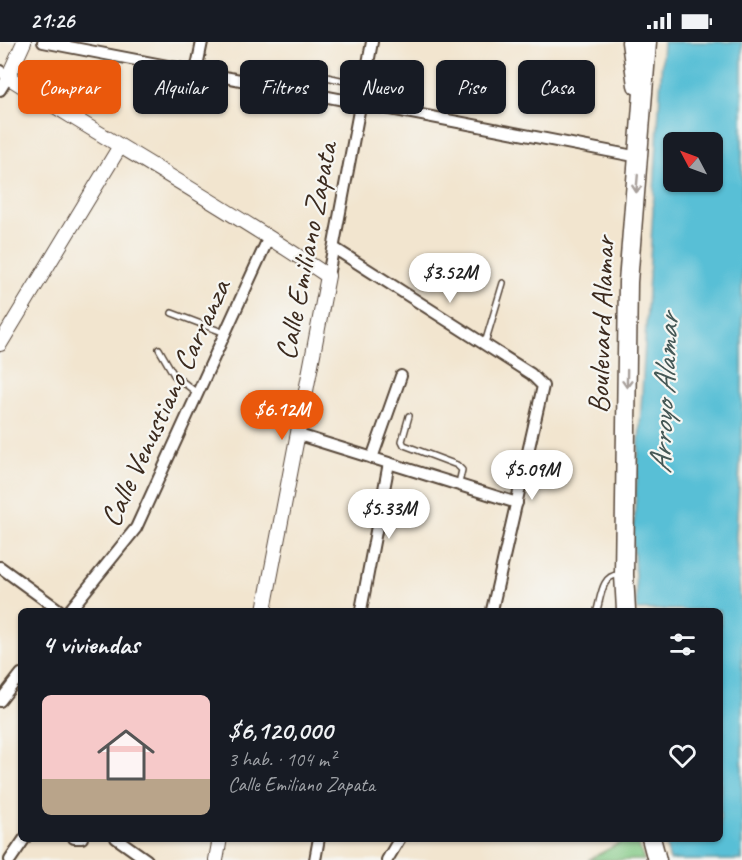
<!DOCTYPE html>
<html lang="es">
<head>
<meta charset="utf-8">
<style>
	body { margin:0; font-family:Caveat,sans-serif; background:#242831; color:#f1f3f6; height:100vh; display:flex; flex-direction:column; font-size:22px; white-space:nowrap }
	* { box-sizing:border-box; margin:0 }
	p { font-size:20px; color:#9ea1a6 }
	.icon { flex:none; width:33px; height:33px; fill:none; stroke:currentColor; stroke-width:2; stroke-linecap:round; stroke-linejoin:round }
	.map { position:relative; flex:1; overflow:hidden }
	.details { position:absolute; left:18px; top:566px; width:705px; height:234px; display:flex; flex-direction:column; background:#171b24; border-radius:9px; box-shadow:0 2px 4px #0004 }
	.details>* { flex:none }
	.hud { position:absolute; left:18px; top:18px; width:706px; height:54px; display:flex; gap:12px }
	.needle { width:39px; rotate:311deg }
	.fabs { position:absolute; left:663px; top:90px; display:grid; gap:12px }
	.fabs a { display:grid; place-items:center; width:60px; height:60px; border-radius:9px; background:#171b24; box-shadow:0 2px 4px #0004; font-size:30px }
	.price { position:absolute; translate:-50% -51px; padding:0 14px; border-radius:21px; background:#fff; color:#222; font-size:20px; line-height:39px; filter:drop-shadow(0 2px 3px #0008) }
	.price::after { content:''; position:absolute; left:50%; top:36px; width:18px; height:14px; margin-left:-9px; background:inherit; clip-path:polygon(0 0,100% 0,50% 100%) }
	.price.current { background:#ea580c; color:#fff }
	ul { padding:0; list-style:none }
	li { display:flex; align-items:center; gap:18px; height:150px; padding:0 24px }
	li+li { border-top:2px solid #363941 }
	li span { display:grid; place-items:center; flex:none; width:168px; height:120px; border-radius:9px; color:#555 }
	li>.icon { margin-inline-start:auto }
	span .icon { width:72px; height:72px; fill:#fffc; stroke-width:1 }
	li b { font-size:26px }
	h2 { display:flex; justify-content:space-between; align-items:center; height:72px; padding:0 24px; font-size:26px }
	.chip { padding:0 21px; border-radius:9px; background:#171b24; box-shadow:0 2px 4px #0004; font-size:21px; line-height:54px }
	.chip.current { background:#ea580c; color:#fff }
	.status { display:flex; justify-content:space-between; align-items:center; height:42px; padding:0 30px; background:#171b24; direction:ltr }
	.status svg { height:16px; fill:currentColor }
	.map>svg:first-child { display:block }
</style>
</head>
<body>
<div class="status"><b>21:26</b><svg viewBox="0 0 49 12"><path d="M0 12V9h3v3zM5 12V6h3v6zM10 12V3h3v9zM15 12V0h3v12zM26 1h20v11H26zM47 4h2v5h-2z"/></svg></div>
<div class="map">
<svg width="742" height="818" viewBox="0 0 742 818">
	<rect width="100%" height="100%" fill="#f6f6f2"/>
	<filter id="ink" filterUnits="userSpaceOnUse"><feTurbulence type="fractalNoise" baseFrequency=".0167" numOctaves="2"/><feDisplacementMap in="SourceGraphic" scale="12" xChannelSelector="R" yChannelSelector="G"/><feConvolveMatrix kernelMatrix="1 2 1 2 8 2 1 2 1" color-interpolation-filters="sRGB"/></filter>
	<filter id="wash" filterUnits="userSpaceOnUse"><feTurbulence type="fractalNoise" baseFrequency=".008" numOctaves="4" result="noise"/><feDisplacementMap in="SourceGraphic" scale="24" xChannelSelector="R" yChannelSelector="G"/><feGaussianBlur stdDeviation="1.35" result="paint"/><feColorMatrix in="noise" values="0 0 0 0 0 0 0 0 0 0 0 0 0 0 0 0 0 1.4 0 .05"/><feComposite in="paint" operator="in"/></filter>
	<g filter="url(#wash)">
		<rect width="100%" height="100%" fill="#f2e5cf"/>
		<polygon fill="#80c883" stroke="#5e7950" stroke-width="1.5" points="627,797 636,797 644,818 588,818"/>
		<path fill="#59bfd6" stroke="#4a747a" stroke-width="1.5" fill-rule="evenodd" d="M 663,0 L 742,0 L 742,389 L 736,495 L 742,581 L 742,818 L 670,818 L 664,797 L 720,796 L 720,568 L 637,568 L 633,500 ZM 674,100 L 712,100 L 712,140 L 674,140 Z"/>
	</g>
	<g filter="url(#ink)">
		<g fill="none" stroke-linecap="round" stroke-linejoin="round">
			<defs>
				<g id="service">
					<polyline points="299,29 345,39 347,45 345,58"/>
					<polyline points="172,271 225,291"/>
					<polyline points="485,301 503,241"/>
					<polyline points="159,307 174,333 197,351"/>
					<polyline points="409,374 402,399 404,403 457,423 462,428 459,441"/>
					<path d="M 597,568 C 601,555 602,532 619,533"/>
				</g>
				<g id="minor">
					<polyline points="43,0 639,115"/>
					<polyline points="0,29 8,35 0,48"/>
					<polyline points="196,29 202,0"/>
					<polyline points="334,206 531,332 543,344 492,568"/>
					<polyline points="328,234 372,0"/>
					<polyline points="299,393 517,461"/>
					<polyline points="372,416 401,334"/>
					<polyline points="0,525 59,568"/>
					<polyline points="70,568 136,486 269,195"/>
					<polyline points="361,568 389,421"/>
					<polyline points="0,659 21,632"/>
					<polyline points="74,796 82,796"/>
					<polyline points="116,796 147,818"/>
					<polyline points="10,818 25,796"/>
					<polyline points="315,818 319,796"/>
					<polyline points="387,818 400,796"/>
				</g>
				<g id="tertiary">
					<path d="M 24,0 L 8,35 C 114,102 224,164 328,234 L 264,568"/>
					<polyline points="0,302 119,106"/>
					<polyline points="216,818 220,796"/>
				</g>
				<g id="trunk">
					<polyline points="631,0 637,43"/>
					<polyline points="626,568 624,533 628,240 647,0"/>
					<polyline points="651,796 657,818"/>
				</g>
			</defs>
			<use href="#service" stroke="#564639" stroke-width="8"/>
			<use href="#minor" stroke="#564639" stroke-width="14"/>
			<use href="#tertiary" stroke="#564639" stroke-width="16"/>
			<use href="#trunk" stroke="#564639" stroke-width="21"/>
			<use href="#service" stroke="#fff" stroke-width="5"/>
			<use href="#minor" stroke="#fff" stroke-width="10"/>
			<use href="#tertiary" stroke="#fff" stroke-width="14"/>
			<use href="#trunk" stroke="#fff" stroke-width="18"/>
		</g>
		<defs><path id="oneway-shaft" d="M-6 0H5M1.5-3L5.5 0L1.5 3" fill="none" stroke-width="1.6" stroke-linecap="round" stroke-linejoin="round" transform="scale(1.5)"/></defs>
		<g stroke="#a79f9a">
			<use href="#oneway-shaft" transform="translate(637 142) rotate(95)"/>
			<use href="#oneway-shaft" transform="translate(627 337) rotate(91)"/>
		</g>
	</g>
	<g text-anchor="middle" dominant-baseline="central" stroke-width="4.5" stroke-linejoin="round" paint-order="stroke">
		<g font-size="30" fill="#3b2a1e" stroke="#f6f6f2">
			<text transform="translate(306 209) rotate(-79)">Calle Emiliano Zapata</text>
			<text transform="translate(601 283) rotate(-88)">Boulevard Alamar</text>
			<text transform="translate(165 361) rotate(-65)">Calle Venustiano Carranza</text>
		</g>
		<g font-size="32" font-style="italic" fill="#445755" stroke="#f6f6f2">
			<text transform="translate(664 352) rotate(-87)">Arroyo Alamar</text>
		</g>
	</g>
</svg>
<div class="fabs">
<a><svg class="needle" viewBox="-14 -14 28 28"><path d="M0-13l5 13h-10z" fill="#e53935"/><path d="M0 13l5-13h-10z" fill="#9ea1a6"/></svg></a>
</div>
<b class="price" style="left:450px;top:262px">$3.52M</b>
<b class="price current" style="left:282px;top:399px">$6.12M</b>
<b class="price" style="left:532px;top:459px">$5.09M</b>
<b class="price" style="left:389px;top:498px">$5.33M</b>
<div class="hud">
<a class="chip current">Comprar</a>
<a class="chip">Alquilar</a>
<a class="chip">Filtros</a>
<a class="chip">Nuevo</a>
<a class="chip">Piso</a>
<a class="chip">Casa</a>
</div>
<section class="details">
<h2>4 viviendas<svg class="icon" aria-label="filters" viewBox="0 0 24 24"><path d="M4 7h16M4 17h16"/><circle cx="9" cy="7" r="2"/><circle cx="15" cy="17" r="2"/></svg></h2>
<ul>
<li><span style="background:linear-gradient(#f6c9c9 70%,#b9a48a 0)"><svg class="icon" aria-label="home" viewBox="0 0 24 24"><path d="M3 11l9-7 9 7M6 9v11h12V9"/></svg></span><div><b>$6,120,000</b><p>3 hab. · 104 m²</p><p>Calle Emiliano Zapata</p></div><svg class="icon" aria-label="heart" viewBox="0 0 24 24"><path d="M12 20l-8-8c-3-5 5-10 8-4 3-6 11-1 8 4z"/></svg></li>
</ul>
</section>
</div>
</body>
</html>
